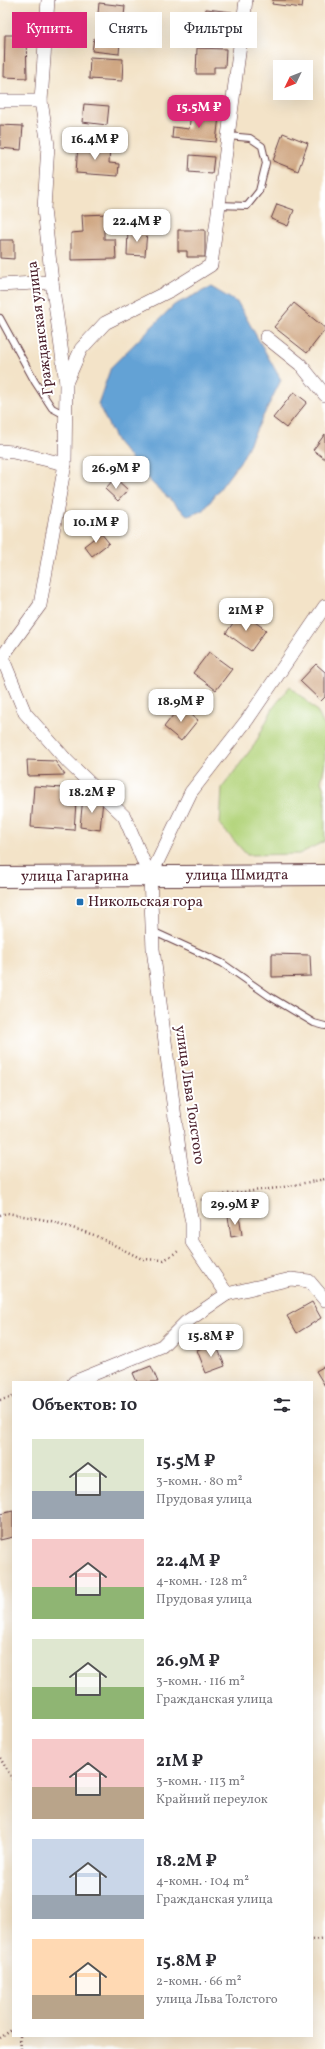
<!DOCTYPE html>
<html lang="ru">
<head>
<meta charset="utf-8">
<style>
	body { margin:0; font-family:Vollkorn,serif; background:#f7f7f7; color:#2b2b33; height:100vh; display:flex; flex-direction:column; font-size:15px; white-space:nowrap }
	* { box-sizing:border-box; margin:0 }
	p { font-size:13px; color:#7c7c81 }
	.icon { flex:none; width:22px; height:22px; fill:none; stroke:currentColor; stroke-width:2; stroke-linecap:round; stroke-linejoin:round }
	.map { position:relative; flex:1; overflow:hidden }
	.drawer { position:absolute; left:12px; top:1381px; width:301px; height:656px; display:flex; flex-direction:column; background:#fff; border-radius:0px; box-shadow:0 4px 16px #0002 }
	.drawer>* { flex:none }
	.top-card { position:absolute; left:12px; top:12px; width:301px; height:36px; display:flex; gap:8px }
	.needle { width:26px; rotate:227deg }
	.tools { position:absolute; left:273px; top:60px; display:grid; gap:8px }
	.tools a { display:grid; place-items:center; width:40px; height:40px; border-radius:0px; background:#fff; box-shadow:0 4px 16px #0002; font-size:20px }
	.price { position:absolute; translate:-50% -34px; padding:0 9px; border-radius:8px; background:#fff; color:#222; font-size:13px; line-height:26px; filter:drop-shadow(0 1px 2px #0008) }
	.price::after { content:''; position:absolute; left:50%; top:24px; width:12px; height:9px; margin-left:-6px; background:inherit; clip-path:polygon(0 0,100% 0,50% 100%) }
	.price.current { background:#db2777; color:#fff }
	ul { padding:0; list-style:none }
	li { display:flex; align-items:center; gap:12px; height:100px; padding:0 20px }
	li span { display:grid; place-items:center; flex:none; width:112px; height:80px; border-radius:0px; color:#555 }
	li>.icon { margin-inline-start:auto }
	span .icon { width:48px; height:48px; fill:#fffc; stroke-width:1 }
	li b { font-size:17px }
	h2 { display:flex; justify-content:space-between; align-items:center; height:48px; padding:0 20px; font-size:17px }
	.tag { padding:0 14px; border-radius:0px; background:#fff; box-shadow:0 4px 16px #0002; font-size:14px; line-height:36px }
	.tag.current { background:#db2777; color:#fff }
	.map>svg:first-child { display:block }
</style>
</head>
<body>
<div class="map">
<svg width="325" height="2049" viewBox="0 0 325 2049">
	<rect width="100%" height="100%" fill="#fff"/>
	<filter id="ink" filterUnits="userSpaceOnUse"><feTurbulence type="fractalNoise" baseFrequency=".025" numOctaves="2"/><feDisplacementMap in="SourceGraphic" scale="8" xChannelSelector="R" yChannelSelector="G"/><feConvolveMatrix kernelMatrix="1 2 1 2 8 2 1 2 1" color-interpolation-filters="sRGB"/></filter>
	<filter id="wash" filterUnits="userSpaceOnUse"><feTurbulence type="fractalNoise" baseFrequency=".012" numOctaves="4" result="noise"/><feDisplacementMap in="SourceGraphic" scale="16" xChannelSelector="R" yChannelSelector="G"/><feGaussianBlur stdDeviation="0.9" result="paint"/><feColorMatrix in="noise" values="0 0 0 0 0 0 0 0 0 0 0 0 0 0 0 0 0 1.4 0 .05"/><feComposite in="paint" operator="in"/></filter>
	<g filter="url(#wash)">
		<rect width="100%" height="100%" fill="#f3e3c8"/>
		<polygon fill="#b3d47c" stroke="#7e7a54" points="290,686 317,711 325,727 325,763 321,782 325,792 325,841 299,854 247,855 220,825 222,788 255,744 273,708"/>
		<polygon fill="#63a2d5" stroke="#566080" points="211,287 238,303 281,380 242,459 204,510 188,516 151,482 117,442 98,404 111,367 174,305"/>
		<g id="blocks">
			<g fill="#d0a884">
				<polygon points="273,0 303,0 302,8 272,4"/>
				<polygon points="99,3 125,6 123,26 97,24"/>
				<polygon points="206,9 232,12 230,30 203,26"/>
				<polygon points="5,35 26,35 27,78 4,77"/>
				<polygon points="94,38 120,41 119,54 92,51"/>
				<polygon points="197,48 226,49 225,67 214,67 214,74 196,74"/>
				<polygon points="90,57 123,59 122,81 89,79"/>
				<polygon points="84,104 109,106 107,125 82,122"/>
				<polygon points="191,113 219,116 216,142 172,138 173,127 189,129"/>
				<polygon points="0,125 23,126 21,150 0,148"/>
				<polygon points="283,133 308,143 298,171 273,161"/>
				<polygon points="78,144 110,146 109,163 119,164 118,176 76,173"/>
				<polygon points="190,155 214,157 212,174 189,172"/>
				<polygon points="277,204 294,210 288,226 271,219"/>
				<polygon points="109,214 109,229 104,229 104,239 115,239 116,259 71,260 71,233 83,232 82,215"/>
				<polygon points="128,230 147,231 145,256 127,255"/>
				<polygon points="178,230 205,230 205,257 187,257 187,251 178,251"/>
				<polygon points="0,240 14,240 14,259 0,258"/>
				<polygon points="294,303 325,328 325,330 307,353 274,327"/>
				<polygon points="294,392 307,402 286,428 273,418"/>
				<polygon points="325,434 325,459 313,450"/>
				<polygon points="115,478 128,490 118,501 105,489"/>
				<polygon points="101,533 109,543 92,556 84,546"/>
				<polygon points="241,612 266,630 251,651 226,633"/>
				<polygon points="209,652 232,669 216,690 193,673"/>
				<polygon points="316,664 325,672 325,697 321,701 300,681"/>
				<polygon points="180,706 198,720 181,741 164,727"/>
				<polygon points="27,760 55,761 65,775 28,776"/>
				<polygon points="34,786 77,789 74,830 31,827"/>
				<polygon points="83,797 103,800 100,830 80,827"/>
				<polygon points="272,954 310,955 311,976 272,977"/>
				<polygon points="239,1214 242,1235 231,1237 228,1216"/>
				<polygon points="312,1302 321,1318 297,1333 287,1316"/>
				<polygon points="215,1342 225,1366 206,1373 197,1350"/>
				<polygon points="151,1366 158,1382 137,1382 133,1373"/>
				<polygon points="325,1366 325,1386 316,1371"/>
				<polygon points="13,1511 13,1537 0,1540 0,1514"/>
			</g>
		</g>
	</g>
	<g filter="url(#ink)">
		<use href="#blocks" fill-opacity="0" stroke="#633c43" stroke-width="1"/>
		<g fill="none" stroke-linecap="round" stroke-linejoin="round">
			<defs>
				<g id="service">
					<polyline points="219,205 247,206 259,191 266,163 262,146 250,138 228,136"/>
					<polyline points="0,318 35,382 52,408 65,415"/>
					<polyline points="152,931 222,963 269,996 314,1023 325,1026"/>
				</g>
				<g id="minor">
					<polyline points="48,0 41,101 48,145 44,209 52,282 66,383 65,464 40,605 2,657 25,713 68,762 124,816 150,877 153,949 181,1164 192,1223 192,1242 227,1294 291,1279 309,1281 325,1300"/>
					<polyline points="0,101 41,101"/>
					<polyline points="0,285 52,282"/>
					<polyline points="266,337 301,365 325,395"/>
					<polyline points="66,383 81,349 105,323 171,290 211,265 246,0"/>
					<polyline points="0,451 13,452 65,464"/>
					<polyline points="150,877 191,792 247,720 325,606"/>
					<polyline points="74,1382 162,1346 186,1322 227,1294"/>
				</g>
				<g id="primary">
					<path id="s1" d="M 0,877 L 325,875"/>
				</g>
			</defs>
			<use href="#service" stroke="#633c43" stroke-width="8"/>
			<use href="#minor" stroke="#633c43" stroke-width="14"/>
			<use href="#primary" stroke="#633c43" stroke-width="22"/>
			<g stroke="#633c43" stroke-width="2.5" stroke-dasharray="1 3" stroke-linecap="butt">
				<polyline points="201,1200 227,1194 278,1188 325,1179"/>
				<polyline points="0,1215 7,1213 51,1221 94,1235 142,1259 164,1260 180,1250"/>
				<polyline points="0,1400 13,1397"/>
				<polyline points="0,1758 13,1780"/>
				<polyline points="312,1940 325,1938"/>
				<polyline points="20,2036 21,2049"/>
				<polyline points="0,2038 13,2029"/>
			</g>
			<use href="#service" stroke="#fff" stroke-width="6"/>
			<use href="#minor" stroke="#fff" stroke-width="13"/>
			<use href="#primary" stroke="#fff" stroke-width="20"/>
		</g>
	</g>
	<rect fill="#1f6fb2" stroke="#fff" stroke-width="1.5" x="76" y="898" width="8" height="8" rx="2"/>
	<g text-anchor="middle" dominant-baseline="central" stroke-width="4" stroke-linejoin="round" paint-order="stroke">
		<g font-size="15" fill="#4a1f2b" stroke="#fff">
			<text transform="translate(41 328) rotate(-97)">Гражданская улица</text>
			<text stroke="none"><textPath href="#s1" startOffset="237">улица Шмидта</textPath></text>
			<text stroke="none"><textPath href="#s1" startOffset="75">улица Гагарина</textPath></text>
			<text transform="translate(189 1095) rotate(82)">улица Льва Толстого</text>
		</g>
		<g font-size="15" fill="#4a1f2b" stroke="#fff" text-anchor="start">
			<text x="88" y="902">Никольская гора</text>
		</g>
	</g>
</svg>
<div class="tools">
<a><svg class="needle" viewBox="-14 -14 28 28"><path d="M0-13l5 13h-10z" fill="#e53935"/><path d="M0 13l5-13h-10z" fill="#7c7c81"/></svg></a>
</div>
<b class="price current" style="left:199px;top:129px">15.5M ₽</b>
<b class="price" style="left:95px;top:161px">16.4M ₽</b>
<b class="price" style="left:137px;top:243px">22.4M ₽</b>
<b class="price" style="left:116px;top:490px">26.9M ₽</b>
<b class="price" style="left:96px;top:544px">10.1M ₽</b>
<b class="price" style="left:246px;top:632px">21M ₽</b>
<b class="price" style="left:181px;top:723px">18.9M ₽</b>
<b class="price" style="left:92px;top:814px">18.2M ₽</b>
<b class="price" style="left:235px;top:1226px">29.9M ₽</b>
<b class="price" style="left:211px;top:1358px">15.8M ₽</b>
<div class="top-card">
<a class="tag current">Купить</a>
<a class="tag">Снять</a>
<a class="tag">Фильтры</a>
</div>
<section class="drawer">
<h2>Объектов: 10<svg class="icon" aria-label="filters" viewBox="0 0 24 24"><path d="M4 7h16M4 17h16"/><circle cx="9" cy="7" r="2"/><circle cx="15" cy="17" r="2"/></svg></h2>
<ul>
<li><span style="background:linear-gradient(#dfe7d0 65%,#9aa5b1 0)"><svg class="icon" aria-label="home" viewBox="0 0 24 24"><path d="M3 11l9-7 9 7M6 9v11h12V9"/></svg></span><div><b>15.5M ₽</b><p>3-комн. · 80 m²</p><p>Прудовая улица</p></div></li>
<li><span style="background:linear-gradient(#f6c9c9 60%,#8fb573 0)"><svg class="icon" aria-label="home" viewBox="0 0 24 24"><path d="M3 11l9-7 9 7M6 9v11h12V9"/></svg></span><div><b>22.4M ₽</b><p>4-комн. · 128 m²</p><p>Прудовая улица</p></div></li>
<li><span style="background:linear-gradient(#dfe7d0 60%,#8fb573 0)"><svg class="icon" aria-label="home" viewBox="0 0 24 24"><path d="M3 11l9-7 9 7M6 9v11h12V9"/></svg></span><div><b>26.9M ₽</b><p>3-комн. · 116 m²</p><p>Гражданская улица</p></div></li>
<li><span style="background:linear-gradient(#f6c9c9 60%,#b9a48a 0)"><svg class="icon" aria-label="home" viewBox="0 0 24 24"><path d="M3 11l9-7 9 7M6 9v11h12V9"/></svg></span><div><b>21M ₽</b><p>3-комн. · 113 m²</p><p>Крайний переулок</p></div></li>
<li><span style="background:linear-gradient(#c9d6e8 70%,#9aa5b1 0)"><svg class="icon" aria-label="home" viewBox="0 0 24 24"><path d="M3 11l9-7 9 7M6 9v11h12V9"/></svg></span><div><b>18.2M ₽</b><p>4-комн. · 104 m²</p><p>Гражданская улица</p></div></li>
<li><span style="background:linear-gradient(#ffd9b3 70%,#b9a48a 0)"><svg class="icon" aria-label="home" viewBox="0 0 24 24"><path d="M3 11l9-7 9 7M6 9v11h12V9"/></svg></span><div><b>15.8M ₽</b><p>2-комн. · 66 m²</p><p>улица Льва Толстого</p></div></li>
</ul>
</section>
</div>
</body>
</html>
